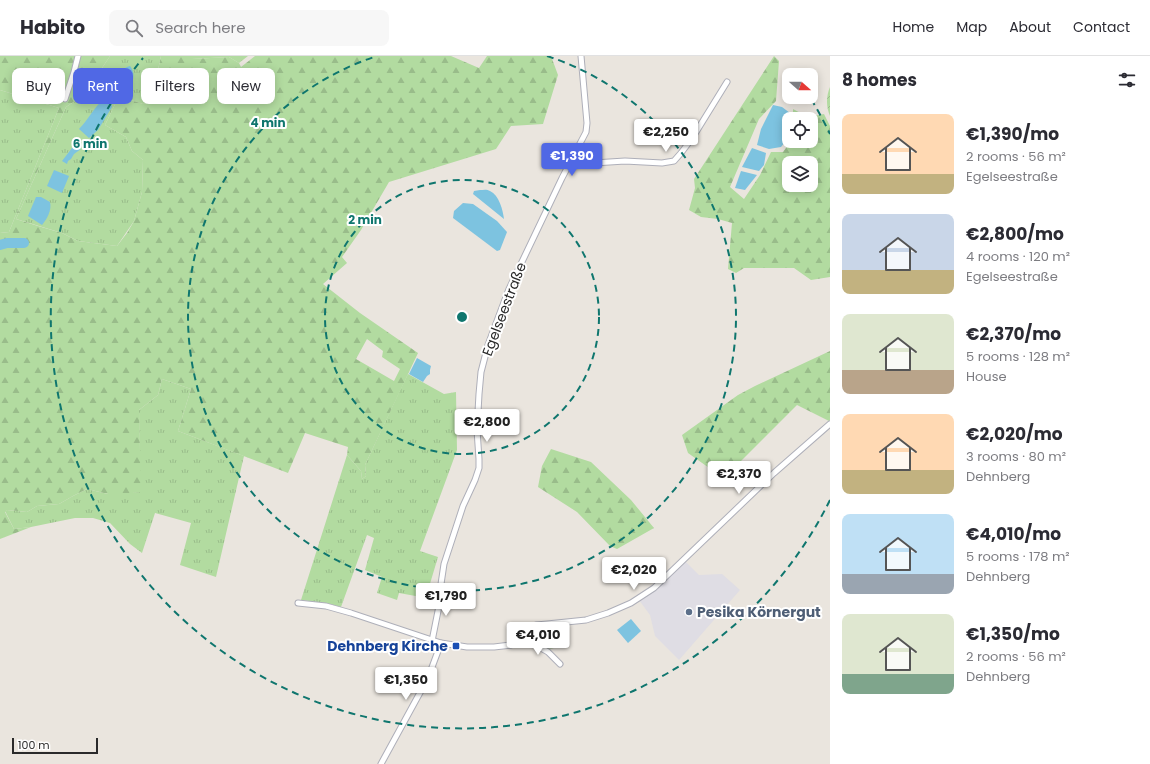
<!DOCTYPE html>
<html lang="en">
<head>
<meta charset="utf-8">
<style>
	body { margin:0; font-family:Poppins,sans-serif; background:#f7f7f7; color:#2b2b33; height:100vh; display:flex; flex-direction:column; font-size:15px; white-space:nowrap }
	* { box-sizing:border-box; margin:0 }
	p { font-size:13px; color:#7c7c81 }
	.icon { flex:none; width:22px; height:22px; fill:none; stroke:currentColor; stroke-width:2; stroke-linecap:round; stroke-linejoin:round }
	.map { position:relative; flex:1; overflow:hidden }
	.side { display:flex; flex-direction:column; background:#fff; width:320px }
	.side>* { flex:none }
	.hud { position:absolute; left:12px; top:12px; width:380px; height:36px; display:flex; gap:8px }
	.needle { width:26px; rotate:111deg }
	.buttons { position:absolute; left:782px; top:12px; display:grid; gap:8px }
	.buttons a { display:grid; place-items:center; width:36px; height:36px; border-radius:8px; background:#fff; box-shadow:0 2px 10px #0003; font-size:20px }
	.scale { position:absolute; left:12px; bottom:10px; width:86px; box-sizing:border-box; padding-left:4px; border:2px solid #2a2a2a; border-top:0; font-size:11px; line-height:14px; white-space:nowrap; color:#2a2a2a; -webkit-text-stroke:3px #fff; paint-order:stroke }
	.price { position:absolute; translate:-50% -34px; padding:0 9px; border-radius:4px; background:#fff; color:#222; font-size:13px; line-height:26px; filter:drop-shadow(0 1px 2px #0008) }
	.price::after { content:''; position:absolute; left:50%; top:24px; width:12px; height:9px; margin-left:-6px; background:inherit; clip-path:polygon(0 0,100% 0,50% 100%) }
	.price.current { background:#5068e5; color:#fff }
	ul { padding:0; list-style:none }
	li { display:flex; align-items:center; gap:12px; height:100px; padding:0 12px }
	li span { display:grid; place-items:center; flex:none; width:112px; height:80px; border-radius:8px; color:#555 }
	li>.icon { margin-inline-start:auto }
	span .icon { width:48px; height:48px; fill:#fffc; stroke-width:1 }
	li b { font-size:17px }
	h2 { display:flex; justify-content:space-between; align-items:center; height:48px; padding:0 12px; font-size:17px }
	.chip { padding:0 14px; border-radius:8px; background:#fff; box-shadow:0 2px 10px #0003; font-size:14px; line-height:36px }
	.chip.current { background:#5068e5; color:#fff }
	header { display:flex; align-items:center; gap:24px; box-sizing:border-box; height:56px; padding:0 20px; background:#fff; border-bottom:1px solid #e1e1e2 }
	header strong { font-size:19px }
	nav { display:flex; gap:22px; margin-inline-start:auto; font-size:14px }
	.search { width:280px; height:36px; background:#f7f7f7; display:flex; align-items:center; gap:10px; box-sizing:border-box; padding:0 14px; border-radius:8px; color:#7c7c81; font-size:15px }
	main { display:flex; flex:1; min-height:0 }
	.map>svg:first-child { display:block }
</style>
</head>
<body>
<header>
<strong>Habito</strong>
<div class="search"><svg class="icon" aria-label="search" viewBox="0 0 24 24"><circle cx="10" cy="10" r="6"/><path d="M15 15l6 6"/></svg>Search here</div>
<nav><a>Home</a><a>Map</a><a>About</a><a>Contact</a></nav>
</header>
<main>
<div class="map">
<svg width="830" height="708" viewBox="0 0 830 708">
	<defs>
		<pattern id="grass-tufts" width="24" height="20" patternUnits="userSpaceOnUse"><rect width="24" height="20" fill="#b2dba0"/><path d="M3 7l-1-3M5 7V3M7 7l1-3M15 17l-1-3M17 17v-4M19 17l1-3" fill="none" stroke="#99bc8a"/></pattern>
		<pattern id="forest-firs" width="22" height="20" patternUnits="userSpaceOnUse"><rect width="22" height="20" fill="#b2dba0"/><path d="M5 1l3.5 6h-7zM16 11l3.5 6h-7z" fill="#99bc8a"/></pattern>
		<pattern id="cemetery-stones" width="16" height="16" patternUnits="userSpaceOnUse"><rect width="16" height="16" fill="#c3d2b7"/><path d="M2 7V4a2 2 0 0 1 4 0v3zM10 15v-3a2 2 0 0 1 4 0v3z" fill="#a8b49e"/></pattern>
		<pattern id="garden-furrows" width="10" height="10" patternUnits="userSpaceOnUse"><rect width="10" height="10" fill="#b2dba0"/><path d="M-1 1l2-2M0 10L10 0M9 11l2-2" fill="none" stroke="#99bc8a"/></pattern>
	</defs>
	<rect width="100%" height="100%" fill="#eae5de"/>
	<polygon fill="#dfdde4" points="684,504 699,519 722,518 740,534 679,604 655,580 650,559 639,544"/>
	<g fill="url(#grass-tufts)">
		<polygon points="110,0 161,0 151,46 143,48 119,40 105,69 126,81 132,95 143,104 142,136 134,165 117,190 78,185 62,177 16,163 66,51 84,39"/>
		<polygon points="192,0 248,0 239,7 229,1 192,3"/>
		<polygon points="0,34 59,52 9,176 0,177"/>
		<polygon points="408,318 444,338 456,336 457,394 420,495 438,501 429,531 424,530 421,541 399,537 397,544 377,537 382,521 365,514 374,482 367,479 341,551 326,547 301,544 347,399 361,415 362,423 366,420 365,409 402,330"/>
		<polygon points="162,323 191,333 178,375 244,400 216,521 180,509 191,467 155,457 142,497 130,488 110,467 93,462 75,462 31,471 14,473 5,455 7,454 27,456 37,450 59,448 73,440 87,433 108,438 140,436 139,354 158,339"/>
	</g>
	<g fill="url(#forest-firs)" fill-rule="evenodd">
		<path d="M 0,0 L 110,0 L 84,39 L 66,51 L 16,163 L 38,170 L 62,177 L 78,185 L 117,190 L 127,177 L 134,165 L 142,136 L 143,104 L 132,95 L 126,81 L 105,69 L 119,40 L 143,48 L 151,46 L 161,0 L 192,0 L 192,3 L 229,1 L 239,7 L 241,11 L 255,0 L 451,0 L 479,12 L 487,0 L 551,0 L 558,19 L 543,68 L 511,70 L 496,93 L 389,126 L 361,174 L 342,201 L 347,207 L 323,228 L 360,257 L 418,297 L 365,409 L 366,420 L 362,423 L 361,415 L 347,399 L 348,391 L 305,377 L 288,417 L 178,375 L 191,333 L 162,323 L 158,339 L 139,354 L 141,436 L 124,438 L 108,438 L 87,433 L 73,440 L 59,448 L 37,450 L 27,456 L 7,454 L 5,456 L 14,473 L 31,471 L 0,483 L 0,177 L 9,176 L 59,52 L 0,34 ZM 367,283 L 383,295 L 382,301 L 400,313 L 394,325 L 356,303 Z"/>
		<path d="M 774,0 L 779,5 L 776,45 L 759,63 L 730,131 L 744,143 L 760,119 L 771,96 L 783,96 L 791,85 L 811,85 L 811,63 L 793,63 L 793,53 L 808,61 L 824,58 L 830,70 L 830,221 L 811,224 L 794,212 L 744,212 L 736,217 L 728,213 L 732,167 L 718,163 L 701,161 L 689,154 L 695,132 L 694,123 ZM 789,107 L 811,107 L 811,129 L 789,129 Z"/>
		<polygon points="830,295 830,364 829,365 797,349 735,411 712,414 688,397 682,379 738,339 755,330"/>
		<polygon points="551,393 591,406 631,444 654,472 617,493 610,490 577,456 538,431 542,410"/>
	</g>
	<polygon fill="url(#cemetery-stones)" points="563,570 567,581 563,589 548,594 542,590 538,589 538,585 543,584 558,579 557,572"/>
	<path fill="url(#garden-furrows)" d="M 830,31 L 830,60 C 826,51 826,40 830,31 Z"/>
	<g fill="#7dc3e0">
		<path d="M 130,10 C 136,17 133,26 129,34 L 123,36 L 115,30 C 118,22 121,12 130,10 Z"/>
		<path d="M 104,43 L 111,46 L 112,51 L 98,74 L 89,82 L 79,73 C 88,64 94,51 104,43 Z"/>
		<polygon points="773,49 782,51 790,57 790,63 789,63 789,81 781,91 769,93 757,89 761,73"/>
		<polygon points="77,89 81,93 74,98 71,103 68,105 67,108 62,105 72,92"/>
		<polygon points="752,92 766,97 764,109 759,115 742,111"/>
		<polygon points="54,114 69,120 62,137 47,130"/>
		<polygon points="741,115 757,119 745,134 735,132"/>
		<path d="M 480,134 C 483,134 487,133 490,135 C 499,139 503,154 504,163 L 473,138 L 474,135 Z"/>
		<path d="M 36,141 L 41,141 L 50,146 C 52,154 47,163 42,169 L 28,160 Z"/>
		<polygon points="463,147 473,148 497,165 507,176 500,194 497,195 453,162 454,155"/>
		<polygon points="417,302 431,310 430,314 430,318 427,320 423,326 409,318"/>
		<polygon points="631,563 641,575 628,587 617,574"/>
	</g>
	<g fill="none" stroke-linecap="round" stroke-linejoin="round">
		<polyline stroke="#7dc3e0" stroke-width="10" points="0,189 7,187 24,187"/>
		<defs>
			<g id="street">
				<polyline points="65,43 74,16 78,0"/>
				<polyline points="571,105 594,107 625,105 662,107 674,105 681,97 693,81 727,26"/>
				<polyline points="298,547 326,550 351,557 441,587 467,591 494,591 511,589 522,583 530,573 536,569 547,568 586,564 608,557 631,547 654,532 774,417 830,368"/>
				<polyline points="522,583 532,587 548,596 560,608"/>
				<polyline points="432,585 439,550 441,528 444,508 463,450 475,424 479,412 479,403 477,374 479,338 481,316 488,289 509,233 562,122 586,76 587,67 581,0"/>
				<polyline points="381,708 428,622 441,587"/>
			</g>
		</defs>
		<use href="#street" stroke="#aeafb9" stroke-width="7"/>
		<use href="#street" stroke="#fff" stroke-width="5"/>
	</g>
	<g fill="none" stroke="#0f766e" stroke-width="2" stroke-dasharray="7 5">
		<circle cx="462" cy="261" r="137"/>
		<path d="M547 0A274 274 0 1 1 377 0"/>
		<path d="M830 444A411 411 0 1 1 143 2M811 43A411 411 0 0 1 830 78"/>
	</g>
	<circle fill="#5c6f8a" stroke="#fff" stroke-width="1.5" cx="689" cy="556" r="4"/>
	<rect fill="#1a4fb4" stroke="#fff" stroke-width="1.5" x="452" y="586" width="8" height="8" rx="2"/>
	<g text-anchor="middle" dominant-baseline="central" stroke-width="4" stroke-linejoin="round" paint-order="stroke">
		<g font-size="14" fill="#2a2a2a" stroke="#fff">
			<text transform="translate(504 253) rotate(-69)">Egelseestraße</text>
		</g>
		<g font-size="14" font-weight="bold" fill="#4e5e75" stroke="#fff" text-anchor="start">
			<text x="697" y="556">Pesika Körnergut</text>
		</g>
		<g font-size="14" font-weight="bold" fill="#164399" stroke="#fff" text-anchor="end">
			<text x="448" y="590">Dehnberg Kirche</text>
		</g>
	</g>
	<circle cx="462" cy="261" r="6" fill="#0f766e" stroke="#fff" stroke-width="2"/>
	<g font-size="12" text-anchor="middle" font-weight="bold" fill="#0f766e" stroke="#fff" stroke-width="4" stroke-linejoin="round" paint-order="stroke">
		<text x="268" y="71">4 min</text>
		<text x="90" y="92">6 min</text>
		<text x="365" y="168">2 min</text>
	</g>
</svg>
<div class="buttons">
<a><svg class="needle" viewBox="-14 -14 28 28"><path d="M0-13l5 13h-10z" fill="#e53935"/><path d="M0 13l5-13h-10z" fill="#7c7c81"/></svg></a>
<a><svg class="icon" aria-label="locate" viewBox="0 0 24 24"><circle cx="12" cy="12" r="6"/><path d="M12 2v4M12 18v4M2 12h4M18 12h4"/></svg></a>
<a><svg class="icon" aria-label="layers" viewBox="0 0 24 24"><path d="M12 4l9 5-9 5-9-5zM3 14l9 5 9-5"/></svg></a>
</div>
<div class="scale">100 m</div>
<b class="price" style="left:666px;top:97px">€2,250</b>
<b class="price current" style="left:572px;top:121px">€1,390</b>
<b class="price" style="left:487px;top:387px">€2,800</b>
<b class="price" style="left:739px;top:439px">€2,370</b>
<b class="price" style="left:634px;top:535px">€2,020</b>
<b class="price" style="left:446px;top:561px">€1,790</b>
<b class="price" style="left:538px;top:600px">€4,010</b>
<b class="price" style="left:406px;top:645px">€1,350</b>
<div class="hud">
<a class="chip">Buy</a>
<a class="chip current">Rent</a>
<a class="chip">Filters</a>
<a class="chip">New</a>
</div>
</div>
<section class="side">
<h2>8 homes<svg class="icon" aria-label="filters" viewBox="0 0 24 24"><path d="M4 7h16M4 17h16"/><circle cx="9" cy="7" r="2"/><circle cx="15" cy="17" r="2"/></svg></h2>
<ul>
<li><span style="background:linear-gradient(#ffd9b3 75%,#c2b280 0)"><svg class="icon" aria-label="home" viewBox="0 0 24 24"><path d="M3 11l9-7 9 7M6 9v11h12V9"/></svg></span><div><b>€1,390/mo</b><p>2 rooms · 56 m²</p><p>Egelseestraße</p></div></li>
<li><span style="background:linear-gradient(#c9d6e8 70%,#c2b280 0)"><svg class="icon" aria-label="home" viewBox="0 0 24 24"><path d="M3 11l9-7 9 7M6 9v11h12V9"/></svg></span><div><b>€2,800/mo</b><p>4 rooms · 120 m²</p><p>Egelseestraße</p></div></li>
<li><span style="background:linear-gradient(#dfe7d0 70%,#b9a48a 0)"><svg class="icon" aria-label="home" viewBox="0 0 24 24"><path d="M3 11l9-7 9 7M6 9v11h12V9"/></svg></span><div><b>€2,370/mo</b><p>5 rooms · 128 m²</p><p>House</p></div></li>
<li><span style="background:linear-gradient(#ffd9b3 70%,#c2b280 0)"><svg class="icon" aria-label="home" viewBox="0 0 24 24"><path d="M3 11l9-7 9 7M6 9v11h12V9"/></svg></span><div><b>€2,020/mo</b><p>3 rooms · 80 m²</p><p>Dehnberg</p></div></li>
<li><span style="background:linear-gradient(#bfe0f5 75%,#9aa5b1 0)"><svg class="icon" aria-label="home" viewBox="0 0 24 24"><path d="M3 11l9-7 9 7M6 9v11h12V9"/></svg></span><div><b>€4,010/mo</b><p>5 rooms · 178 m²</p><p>Dehnberg</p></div></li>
<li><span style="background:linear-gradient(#dfe7d0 75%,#7fa58c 0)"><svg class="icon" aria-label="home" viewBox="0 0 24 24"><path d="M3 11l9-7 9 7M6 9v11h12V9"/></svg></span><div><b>€1,350/mo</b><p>2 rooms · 56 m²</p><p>Dehnberg</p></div></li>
</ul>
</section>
</main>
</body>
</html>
